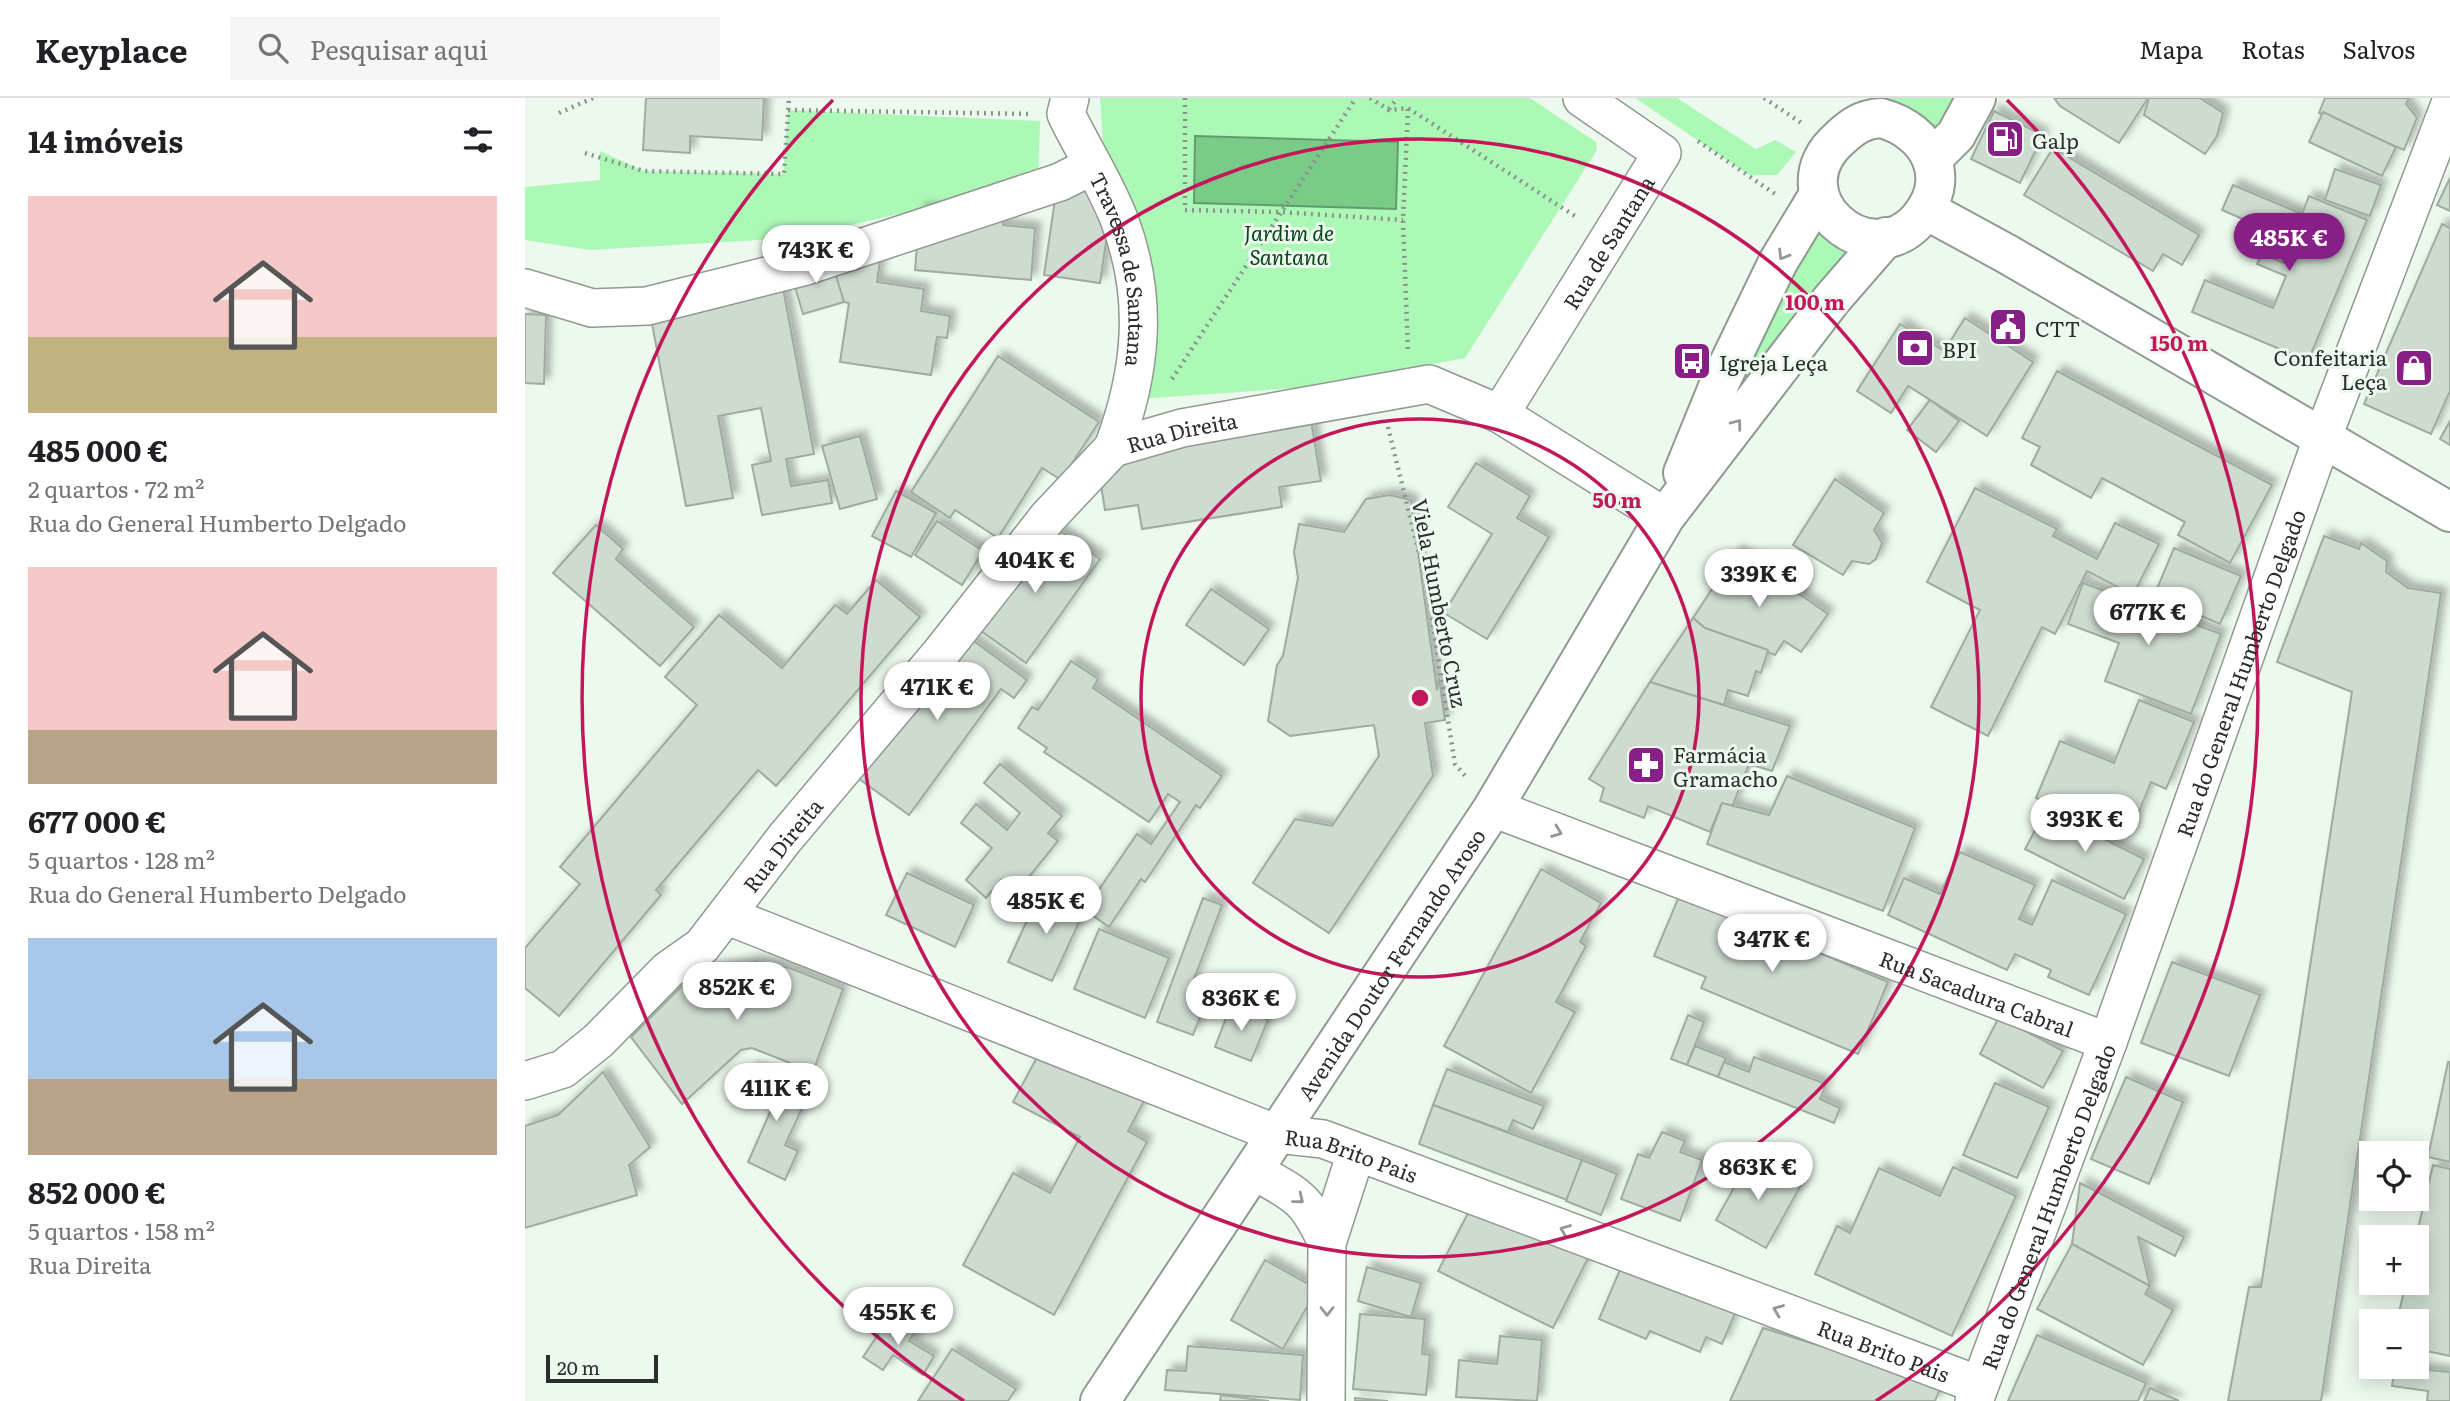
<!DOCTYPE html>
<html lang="pt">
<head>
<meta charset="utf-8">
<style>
	body { margin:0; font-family:Literata,serif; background:#f6f6f6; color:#202124; height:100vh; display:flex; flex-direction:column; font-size:26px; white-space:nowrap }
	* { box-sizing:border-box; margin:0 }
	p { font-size:23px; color:#757577 }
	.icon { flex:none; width:38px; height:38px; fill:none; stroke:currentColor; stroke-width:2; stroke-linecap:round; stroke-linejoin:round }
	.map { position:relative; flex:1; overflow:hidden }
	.side { display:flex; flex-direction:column; background:#fff; width:525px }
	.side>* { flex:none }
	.tools { position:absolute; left:1834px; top:1043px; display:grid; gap:14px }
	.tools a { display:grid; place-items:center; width:70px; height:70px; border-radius:0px; background:#fff; box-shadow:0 4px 18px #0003; font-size:35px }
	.scale { position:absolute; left:21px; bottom:18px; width:112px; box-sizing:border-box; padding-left:7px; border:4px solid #2a2f2b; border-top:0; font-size:19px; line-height:24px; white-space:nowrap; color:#2a2f2b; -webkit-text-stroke:5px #edf9ee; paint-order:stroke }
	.price { position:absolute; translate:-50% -60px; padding:0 16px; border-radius:24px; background:#fff; color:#222; font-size:23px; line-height:46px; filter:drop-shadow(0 2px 4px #0008) }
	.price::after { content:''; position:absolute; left:50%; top:42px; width:21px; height:16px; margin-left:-10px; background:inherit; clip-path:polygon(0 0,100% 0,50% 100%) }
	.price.current { background:#871f86; color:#fff }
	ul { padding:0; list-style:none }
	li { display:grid; align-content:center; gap:14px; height:371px; padding:0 28px }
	li span { display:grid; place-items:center; height:217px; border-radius:0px; color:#555 }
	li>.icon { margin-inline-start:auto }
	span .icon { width:126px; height:126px; fill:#fffc; stroke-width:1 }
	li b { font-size:30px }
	h2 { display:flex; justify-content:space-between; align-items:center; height:84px; padding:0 28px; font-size:30px }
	header { display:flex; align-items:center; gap:42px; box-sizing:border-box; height:98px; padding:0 35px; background:#fff; border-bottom:2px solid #e0e0e0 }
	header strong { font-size:33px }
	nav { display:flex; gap:38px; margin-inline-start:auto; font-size:24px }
	.search { width:490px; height:63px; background:#f6f6f6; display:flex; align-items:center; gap:18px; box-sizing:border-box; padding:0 24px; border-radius:0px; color:#757577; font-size:26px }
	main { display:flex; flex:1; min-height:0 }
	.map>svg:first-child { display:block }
</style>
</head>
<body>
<header>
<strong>Keyplace</strong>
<div class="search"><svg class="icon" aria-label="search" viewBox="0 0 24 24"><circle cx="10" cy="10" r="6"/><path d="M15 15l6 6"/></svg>Pesquisar aqui</div>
<nav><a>Mapa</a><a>Rotas</a><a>Salvos</a></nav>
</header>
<main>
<section class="side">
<h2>14 imóveis<svg class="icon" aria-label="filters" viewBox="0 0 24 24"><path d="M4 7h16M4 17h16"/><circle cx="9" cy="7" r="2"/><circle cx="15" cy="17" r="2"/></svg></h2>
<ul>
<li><span style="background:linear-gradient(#f6c9c9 65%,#c2b280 0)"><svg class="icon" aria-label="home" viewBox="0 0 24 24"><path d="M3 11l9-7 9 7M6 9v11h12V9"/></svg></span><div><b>485 000 €</b><p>2 quartos · 72 m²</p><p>Rua do General Humberto Delgado</p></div></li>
<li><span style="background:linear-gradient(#f6c9c9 75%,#b9a48a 0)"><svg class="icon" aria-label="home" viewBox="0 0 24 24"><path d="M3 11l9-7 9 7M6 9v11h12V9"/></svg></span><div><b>677 000 €</b><p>5 quartos · 128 m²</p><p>Rua do General Humberto Delgado</p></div></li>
<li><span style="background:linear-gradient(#a9c7e8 65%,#b9a48a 0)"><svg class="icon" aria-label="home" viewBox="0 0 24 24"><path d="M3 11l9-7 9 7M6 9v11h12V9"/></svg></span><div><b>852 000 €</b><p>5 quartos · 158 m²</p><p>Rua Direita</p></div></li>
</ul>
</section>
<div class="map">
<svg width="1925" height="1303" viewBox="0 0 1925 1303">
	<defs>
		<filter id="shadow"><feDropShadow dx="6" dy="-6" stdDeviation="3.5" flood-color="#0004"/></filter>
	</defs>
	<rect width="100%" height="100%" fill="#edf9ee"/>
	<g fill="#acf8b7">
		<polygon points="575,0 1005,0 1071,44 1072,52 940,260 785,289 614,301 579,60"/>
		<polygon points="1110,0 1152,0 1231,51 1250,42 1271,54 1252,77 1224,77"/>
		<polygon points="1348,0 1450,0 1426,41 1339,21"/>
		<polygon points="263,12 515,23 513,83 271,140 65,152 0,142 0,89 75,82 75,53 119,73 258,76"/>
		<polygon points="1293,98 1344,140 1140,419"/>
	</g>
	<polygon fill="#7acb88" stroke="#629c6c" stroke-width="2" points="670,38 873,44 871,111 669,105"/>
	<g fill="#cfdbd0" stroke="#9faba0" stroke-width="2" filter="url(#shadow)">
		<polygon points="121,0 239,0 237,42 165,38 165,55 118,52"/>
		<polygon points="1529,0 1623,0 1594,45 1535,8"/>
		<polygon points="1624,0 1675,0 1698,15 1692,38 1680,56 1619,17"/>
		<polygon points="1800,0 1884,0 1881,6 1892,20 1879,52 1794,15"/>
		<polygon points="1469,13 1518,37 1495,85 1446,61"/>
		<polygon points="1798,14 1871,49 1857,78 1784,44"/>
		<polygon points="1528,50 1674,137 1657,167 1638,156 1628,173 1499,97"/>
		<polygon points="1810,71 1856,87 1845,118 1800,102"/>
		<polygon points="1925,80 1925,113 1912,107"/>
		<polygon points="1708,87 1777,116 1784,98 1842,122 1783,263 1667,214 1680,182 1748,210 1761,178 1732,166 1737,156 1759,165 1768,143 1697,112"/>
		<polygon points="532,88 588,96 575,185 519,177"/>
		<polygon points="395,111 479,119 478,127 510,130 506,182 390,172"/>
		<polygon points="1917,126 1925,130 1925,293 1906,336 1839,306"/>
		<polygon points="316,143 357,148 352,184 399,191 396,213 425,218 422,240 412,239 406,277 315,264 324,205 308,202"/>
		<polygon points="305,158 319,204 278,216 264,169"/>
		<polygon points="255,174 289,356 261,361 266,388 303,382 307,405 237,417 227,367 246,363 236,310 193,318 208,400 161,408 123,204"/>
		<polygon points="0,216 21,217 19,286 0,285"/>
		<polygon points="1440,220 1508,264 1462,338 1383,288 1366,315 1332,293 1375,226 1419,253"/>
		<polygon points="473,258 574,324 536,382 517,370 473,440 430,412 425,420 386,394"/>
		<polygon points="1532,273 1747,387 1705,465 1653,437 1660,424 1577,380 1566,400 1506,367 1515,349 1497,340"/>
		<polygon points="782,298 796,383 754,389 757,409 617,431 613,407 580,412 570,351"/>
		<polygon points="1405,302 1434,323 1411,354 1382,332"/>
		<polygon points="1925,323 1925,347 1915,341"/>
		<polygon points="335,338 352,401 315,411 297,348"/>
		<polygon points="951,365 1005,398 992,420 1024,439 962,541 919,515 967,436 923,409"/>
		<polygon points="1310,381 1359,415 1349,432 1357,445 1351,461 1344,466 1327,463 1318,477 1268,447"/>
		<polygon points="1450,390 1532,431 1528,438 1572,461 1590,425 1634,446 1608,497 1562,473 1530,536 1517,529 1463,638 1406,609 1455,512 1402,484"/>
		<polygon points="371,393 411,415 386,459 347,438"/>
		<polygon points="865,397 886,402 912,592 914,580 920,622 900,625 908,678 804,835 728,785 770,721 807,728 854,658 849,627 765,638 743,623 752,567 758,558 773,480 769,454 774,426 819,434 841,401"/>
		<polygon points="412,423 458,453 437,487 390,457"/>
		<polygon points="71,427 98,451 91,461 169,529 135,568 28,475"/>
		<polygon points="531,430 575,461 501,565 442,523"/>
		<polygon points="1799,438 1834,451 1836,445 1862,463 1861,474 1883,490 1916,495 1796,1303 1703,1303 1724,1189 1736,1189 1827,594 1752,564"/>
		<polygon points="1649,450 1716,478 1695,526 1629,498"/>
		<polygon points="1212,453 1303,516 1276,554 1259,543 1250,557 1180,530 1168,520"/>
		<polygon points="351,482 395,519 251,688 233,672 131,792 136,797 34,918 0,890 0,850 55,786 35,769 172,607 140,579 194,517 257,570 310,507 322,516"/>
		<polygon points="1558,485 1696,536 1666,616 1580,583 1594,545 1543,526"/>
		<polygon points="686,491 744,531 719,567 661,527"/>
		<polygon points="1168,520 1180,530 1243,552 1236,575 1231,573 1223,598 1203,592 1199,607 1125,584"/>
		<polygon points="435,533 502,582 489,600 476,591 384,717 330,678"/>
		<polygon points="546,563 573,581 568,590 697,678 675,710 671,707 620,784 616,781 584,829 560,812 612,736 626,746 655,704 643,696 624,724 519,654 522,650 493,630 507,609 513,612"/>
		<polygon points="1125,584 1265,628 1247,673 1224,666 1207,709 1197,705 1185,734 1123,708 1119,720 1075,703 1079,690 1064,681"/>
		<polygon points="1614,602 1669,624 1641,691 1626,684 1604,738 1511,700 1535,643 1589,665"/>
		<polygon points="475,666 537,718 523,735 533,743 491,795 476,782 461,800 441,782 467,750 436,725 451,706 482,732 495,715 459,685"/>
		<polygon points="1262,678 1390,730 1358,813 1182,746 1197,705 1244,717"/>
		<polygon points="1521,712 1619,761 1599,801 1500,751"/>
		<polygon points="1435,754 1510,787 1494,821 1507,827 1527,782 1601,816 1564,897 1523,879 1526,872 1490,856 1482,872 1363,817 1379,780 1415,796"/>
		<polygon points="1016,771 1076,805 1055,844 1061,848 1031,904 1050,914 1006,995 919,948"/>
		<polygon points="382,775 449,807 430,849 361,817"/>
		<polygon points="515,794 559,813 527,883 483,864"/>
		<polygon points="1155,796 1363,884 1333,956 1176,890 1181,879 1129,858"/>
		<polygon points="678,800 697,807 666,889 684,896 668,937 632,924"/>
		<polygon points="574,831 644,860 620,920 549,891"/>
		<polygon points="231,863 265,870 318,891 288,974 227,950 216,952 157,1006 106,939 156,889 184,872"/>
		<polygon points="1647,864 1735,897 1704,978 1616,945"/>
		<polygon points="706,907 743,922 726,963 690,949"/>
		<polygon points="1163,917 1179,924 1162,967 1146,961"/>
		<polygon points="1474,919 1538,953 1518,990 1455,956"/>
		<polygon points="518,948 619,1003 603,1033 622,1044 529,1217 438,1167 488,1075 525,1095 555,1039 488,1004"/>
		<polygon points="1170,948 1201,960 1193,979 1162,967"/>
		<polygon points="1229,959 1301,986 1295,1001 1315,1010 1309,1025 1193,979 1199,964 1224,974"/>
		<polygon points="1923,964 1925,964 1925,1064 1903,1059"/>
		<polygon points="228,970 284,995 260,1047 273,1053 260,1082 223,1064 250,1003 219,989"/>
		<polygon points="922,971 1019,1008 1008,1031 988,1022 983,1034 908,1007"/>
		<polygon points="78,974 125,1049 104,1067 112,1097 0,1130 0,1028 33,1017"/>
		<polygon points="1601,979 1658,1004 1624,1086 1566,1061"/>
		<polygon points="1470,985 1524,1009 1492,1080 1438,1057"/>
		<polygon points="908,1007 1057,1062 1042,1102 894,1046"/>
		<polygon points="1137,1034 1160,1043 1155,1054 1177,1062 1155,1123 1096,1101 1113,1056 1124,1060"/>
		<polygon points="1226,1059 1276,1087 1241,1150 1191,1122"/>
		<polygon points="1057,1062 1092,1076 1076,1117 1041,1103"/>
		<polygon points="1908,1067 1925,1071 1925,1258 1892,1251 1892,1223 1872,1223 1881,1185 1892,1185 1891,1139"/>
		<polygon points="1428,1069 1491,1098 1427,1238 1290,1176 1312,1128 1325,1135 1354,1070 1415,1098"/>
		<polygon points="1555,1085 1659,1139 1650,1158 1613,1139 1625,1188 1547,1146"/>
		<polygon points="954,1094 1063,1160 1028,1230 913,1173"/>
		<polygon points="1547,1146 1625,1188 1620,1196 1648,1212 1618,1267 1512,1211"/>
		<polygon points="1103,1153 1216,1201 1197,1246 1181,1239 1175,1254 1125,1233 1121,1241 1074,1221"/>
		<polygon points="740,1162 792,1191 758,1251 706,1222"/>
		<polygon points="842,1169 896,1185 886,1219 833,1203"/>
		<polygon points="367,1216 391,1232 384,1243 409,1258 398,1277 368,1257 358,1272 338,1259"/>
		<polygon points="835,1216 900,1221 897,1256 905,1257 901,1297 828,1291"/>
		<polygon points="1238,1230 1417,1286 1410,1303 1205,1303"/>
		<polygon points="1512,1237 1621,1285 1613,1303 1483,1303"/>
		<polygon points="975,1238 1017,1242 1012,1303 931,1299 934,1262 972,1266"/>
		<polygon points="663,1248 778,1257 775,1302 640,1292 642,1272 661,1273"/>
		<polygon points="427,1251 491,1291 483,1303 393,1303"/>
		<polygon points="1870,1269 1925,1274 1925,1303 1902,1303 1903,1293 1867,1288"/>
		<polygon points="1625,1290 1654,1303 1619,1303"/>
		<polygon points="696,1297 744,1303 695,1303"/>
		<polygon points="830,1300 863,1303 830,1303"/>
	</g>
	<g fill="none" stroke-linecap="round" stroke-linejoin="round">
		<defs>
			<g id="minor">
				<path id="s1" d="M 545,0 L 541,16 C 558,51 580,85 594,121 C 624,199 617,273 588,350"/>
				<polyline points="0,190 67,210 122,208 281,168 535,84 567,68"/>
				<path id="s2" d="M 975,316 L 1137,55 L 1057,0"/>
				<path id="s3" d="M 968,710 L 1583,944"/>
				<path id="s4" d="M 203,818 L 752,1036 L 798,1041 L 1454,1287"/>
				<path id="s5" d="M 0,983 L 38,971 L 73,943 L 143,872 L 177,848 L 260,740 L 415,556 L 523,419 L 588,350 L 657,330 L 904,286 L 975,316 L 1140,419"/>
				<path d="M 728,1072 C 772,1098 780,1097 802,1145"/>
				<polyline points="801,1303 802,1145 831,1055"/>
				<path id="s6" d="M 1449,1303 L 1583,944 L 1797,341 L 1925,6"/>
			</g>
			<g id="major">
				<path d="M 1356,20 C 1405,33 1429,81 1393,122 C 1343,178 1250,97 1315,40 C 1328,28 1338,21 1356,20 Z"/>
				<polyline points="1407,61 1431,37 1451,0"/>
				<polyline points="1401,112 1482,156 1925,414"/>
				<polyline points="1158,375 1196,282 1253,164 1293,98"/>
				<path id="s7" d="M 575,1303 L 968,710 L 1140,419 L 1307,201 L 1361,139"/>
			</g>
		</defs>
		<use href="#minor" stroke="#8f9a90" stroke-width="40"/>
		<use href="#major" stroke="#8f9a90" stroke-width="42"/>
		<g stroke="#8a938b" stroke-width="4.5" stroke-dasharray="2 5" stroke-linecap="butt">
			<polyline points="660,0 660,112 755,114 878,122"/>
			<polyline points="845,0 864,12 883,10 1053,120"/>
			<polyline points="1239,0 1278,26"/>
			<polyline points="864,11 872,0"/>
			<polyline points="883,11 878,122 883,254"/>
			<polyline points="263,12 505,16"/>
			<polyline points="34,15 68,0"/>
			<polyline points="1173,43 1250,96"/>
			<polyline points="60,55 119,73 259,76 264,0"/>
			<polyline points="647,281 831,0"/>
			<polyline points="863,329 901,484 930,666 942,680"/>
		</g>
		<use href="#minor" stroke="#fff" stroke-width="37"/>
		<use href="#major" stroke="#fff" stroke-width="38"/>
	</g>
	<defs><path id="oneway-chevron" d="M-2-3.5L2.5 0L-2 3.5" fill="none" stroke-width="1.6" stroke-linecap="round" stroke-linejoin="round" transform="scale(1.75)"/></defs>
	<g stroke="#949795">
		<use href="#oneway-chevron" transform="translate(1258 157) rotate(121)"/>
		<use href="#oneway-chevron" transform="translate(1212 326) rotate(-53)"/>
		<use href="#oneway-chevron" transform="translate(1032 734) rotate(21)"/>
		<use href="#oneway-chevron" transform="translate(774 1101) rotate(39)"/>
		<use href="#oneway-chevron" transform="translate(1040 1132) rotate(-159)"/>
		<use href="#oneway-chevron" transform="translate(1253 1212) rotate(-159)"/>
		<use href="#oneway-chevron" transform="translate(802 1213) rotate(90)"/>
	</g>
	<g fill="none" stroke="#c2185b" stroke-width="3.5">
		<circle cx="895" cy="600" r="279"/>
		<circle cx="895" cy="600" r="559"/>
		<path d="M439 1303A838 838 0 0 1 308 2M1482 2A838 838 0 0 1 1351 1303"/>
	</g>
	<defs>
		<symbol id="fuel-square" viewBox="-11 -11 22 22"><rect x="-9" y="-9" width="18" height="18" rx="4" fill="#871f86" stroke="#edf9ee"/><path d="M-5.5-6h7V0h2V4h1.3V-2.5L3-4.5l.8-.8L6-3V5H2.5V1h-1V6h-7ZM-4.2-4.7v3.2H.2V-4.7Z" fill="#fff"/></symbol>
		<symbol id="civic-square" viewBox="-11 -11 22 22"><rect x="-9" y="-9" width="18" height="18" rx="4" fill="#871f86" stroke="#edf9ee"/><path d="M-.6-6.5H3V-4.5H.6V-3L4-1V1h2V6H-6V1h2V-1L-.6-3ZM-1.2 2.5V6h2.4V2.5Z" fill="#fff"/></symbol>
		<symbol id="bank-square" viewBox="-11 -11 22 22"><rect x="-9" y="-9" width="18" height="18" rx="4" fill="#871f86" stroke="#edf9ee"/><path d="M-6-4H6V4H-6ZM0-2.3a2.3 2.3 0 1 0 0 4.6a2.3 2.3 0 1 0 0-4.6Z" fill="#fff"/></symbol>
		<symbol id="bus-square" viewBox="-11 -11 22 22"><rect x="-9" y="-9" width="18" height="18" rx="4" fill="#871f86" stroke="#edf9ee"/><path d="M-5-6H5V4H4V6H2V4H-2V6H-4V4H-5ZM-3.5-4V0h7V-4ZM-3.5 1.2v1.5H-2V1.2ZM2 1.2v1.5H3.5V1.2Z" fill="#fff"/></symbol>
		<symbol id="shop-square" viewBox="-11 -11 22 22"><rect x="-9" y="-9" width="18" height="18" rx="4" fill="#871f86" stroke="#edf9ee"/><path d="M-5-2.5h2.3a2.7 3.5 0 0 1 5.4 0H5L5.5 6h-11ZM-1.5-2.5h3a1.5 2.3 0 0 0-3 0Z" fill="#fff"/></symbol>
		<symbol id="pharmacy-square" viewBox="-11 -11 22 22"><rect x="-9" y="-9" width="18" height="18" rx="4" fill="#871f86" stroke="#edf9ee"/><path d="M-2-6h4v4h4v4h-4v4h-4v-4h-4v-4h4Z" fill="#fff"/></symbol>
	</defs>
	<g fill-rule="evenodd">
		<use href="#fuel-square" x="1458" y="19" width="44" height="44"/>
		<use href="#civic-square" x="1461" y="207" width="44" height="44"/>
		<use href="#bank-square" x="1368" y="228" width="44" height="44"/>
		<use href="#bus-square" x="1145" y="241" width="44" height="44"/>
		<use href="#shop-square" x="1867" y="248" width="44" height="44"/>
		<use href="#pharmacy-square" x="1099" y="645" width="44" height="44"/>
	</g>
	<g text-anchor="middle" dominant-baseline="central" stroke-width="6" stroke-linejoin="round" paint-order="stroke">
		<g font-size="21" fill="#2a2f2b" stroke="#edf9ee" text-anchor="start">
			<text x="1507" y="41">Galp</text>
			<text x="1510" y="229">CTT</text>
			<text x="1417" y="250">BPI</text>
			<text x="1862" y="258" text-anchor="end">Confeitaria<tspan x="1862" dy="24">Leça</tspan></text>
			<text x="1194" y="263">Igreja Leça</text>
			<text x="1148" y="655">Farmácia<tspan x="1148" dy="24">Gramacho</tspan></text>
		</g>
		<g font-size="21" font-style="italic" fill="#08461c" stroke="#edf9ee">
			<text x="764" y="133">Jardim de<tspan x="764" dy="24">Santana</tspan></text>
		</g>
		<g font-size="21" fill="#2a2f2b" stroke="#edf9ee">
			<text stroke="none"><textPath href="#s2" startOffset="203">Rua de Santana</textPath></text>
			<text stroke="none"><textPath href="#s1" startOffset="184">Travessa de Santana</textPath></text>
			<text stroke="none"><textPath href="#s5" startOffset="943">Rua Direita</textPath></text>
			<text transform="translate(916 505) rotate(79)">Viela Humberto Cruz</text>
			<text stroke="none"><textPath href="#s6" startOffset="775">Rua do General Humberto Delgado</textPath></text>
			<text stroke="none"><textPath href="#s5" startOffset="355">Rua Direita</textPath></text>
			<text stroke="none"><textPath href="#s7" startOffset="525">Avenida Doutor Fernando Aroso</textPath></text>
			<text stroke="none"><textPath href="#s3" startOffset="518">Rua Sacadura Cabral</textPath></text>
			<text stroke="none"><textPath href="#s4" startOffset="668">Rua Brito Pais</textPath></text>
			<text stroke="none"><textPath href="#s6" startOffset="208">Rua do General Humberto Delgado</textPath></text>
			<text stroke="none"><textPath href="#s4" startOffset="1236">Rua Brito Pais</textPath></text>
		</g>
	</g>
	<circle cx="895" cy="600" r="10" fill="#c2185b" stroke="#edf9ee" stroke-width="3.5"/>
	<g font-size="21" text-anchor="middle" font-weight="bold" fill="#c2185b" stroke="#edf9ee" stroke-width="6" stroke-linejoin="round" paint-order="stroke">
		<text x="1290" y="212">100 m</text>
		<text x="1654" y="253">150 m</text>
		<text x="1092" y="410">50 m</text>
	</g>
</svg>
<div class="tools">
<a><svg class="icon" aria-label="locate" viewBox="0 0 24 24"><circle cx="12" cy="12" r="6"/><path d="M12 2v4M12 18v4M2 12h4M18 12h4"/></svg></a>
<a>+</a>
<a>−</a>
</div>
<div class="scale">20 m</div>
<b class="price current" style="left:1764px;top:175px">485K €</b>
<b class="price" style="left:291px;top:187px">743K €</b>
<b class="price" style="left:510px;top:497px">404K €</b>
<b class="price" style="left:1234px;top:511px">339K €</b>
<b class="price" style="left:1623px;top:549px">677K €</b>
<b class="price" style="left:412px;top:624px">471K €</b>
<b class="price" style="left:1560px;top:756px">393K €</b>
<b class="price" style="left:521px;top:838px">485K €</b>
<b class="price" style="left:1247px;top:876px">347K €</b>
<b class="price" style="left:212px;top:924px">852K €</b>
<b class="price" style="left:716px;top:935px">836K €</b>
<b class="price" style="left:251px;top:1025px">411K €</b>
<b class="price" style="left:1233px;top:1104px">863K €</b>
<b class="price" style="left:373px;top:1249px">455K €</b>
</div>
</main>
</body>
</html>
